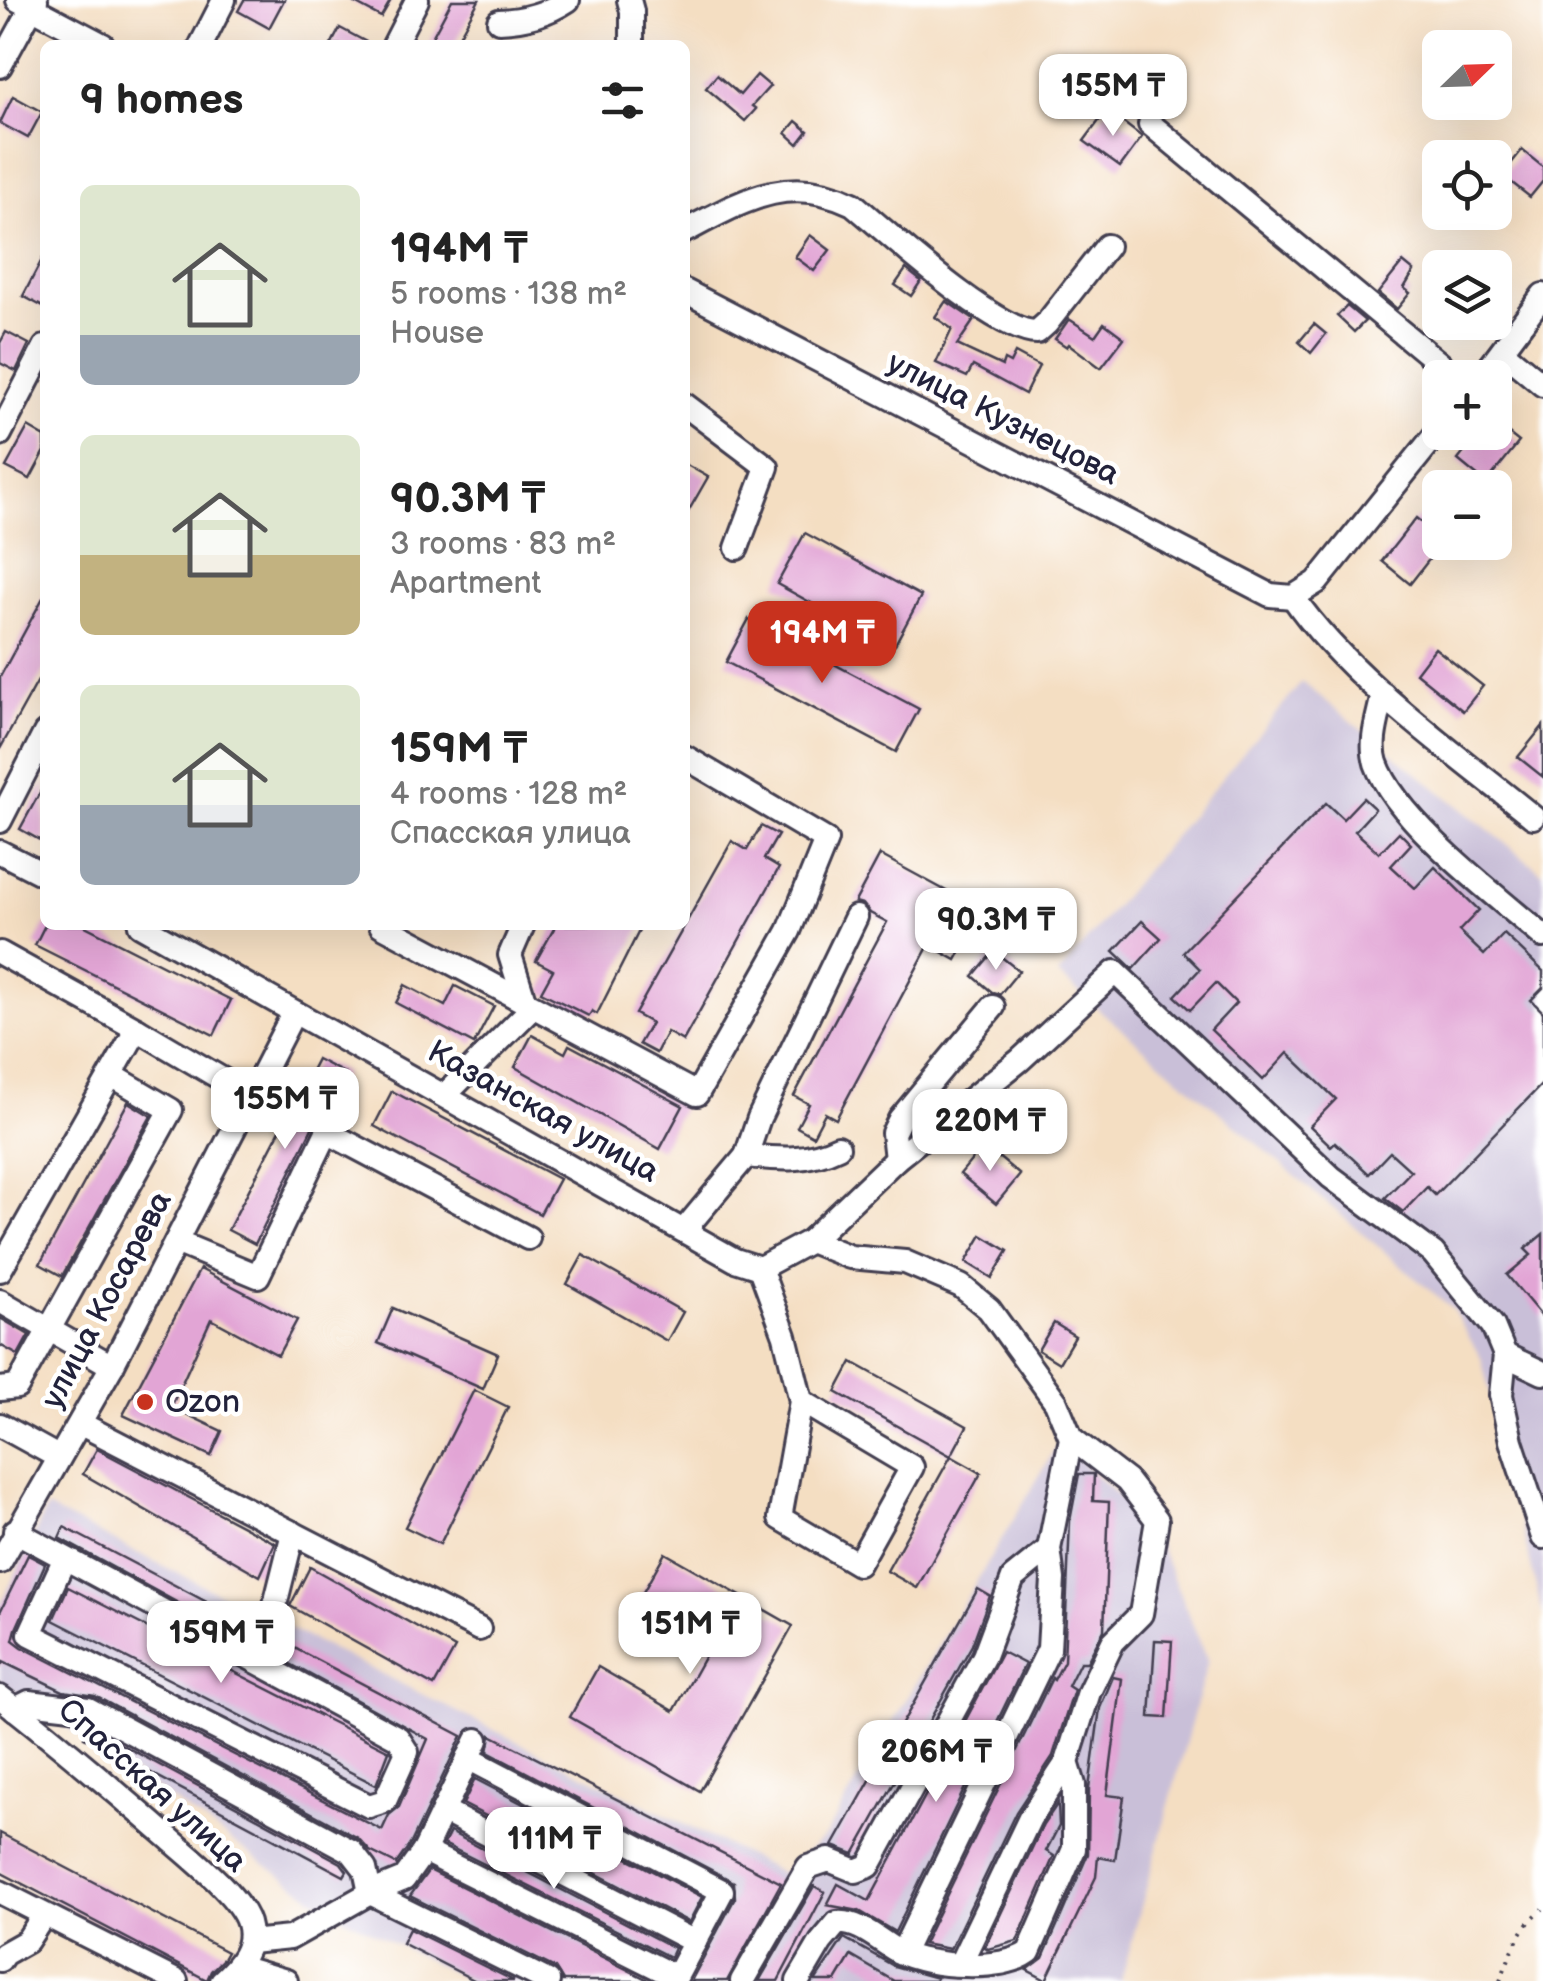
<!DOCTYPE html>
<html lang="en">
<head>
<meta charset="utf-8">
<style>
	body { margin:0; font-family:"Balsamiq Sans",sans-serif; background:#f2f2f2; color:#222; height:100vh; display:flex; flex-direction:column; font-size:38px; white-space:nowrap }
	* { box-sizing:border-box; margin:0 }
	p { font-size:32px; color:#767676 }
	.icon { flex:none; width:55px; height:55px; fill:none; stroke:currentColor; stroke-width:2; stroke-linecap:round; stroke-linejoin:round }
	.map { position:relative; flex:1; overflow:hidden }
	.details { position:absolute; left:40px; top:40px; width:650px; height:890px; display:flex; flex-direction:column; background:#fff; border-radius:15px; box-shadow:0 10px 40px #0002 }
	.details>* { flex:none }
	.needle { width:65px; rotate:67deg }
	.buttons { position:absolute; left:1422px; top:30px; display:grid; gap:20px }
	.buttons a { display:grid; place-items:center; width:90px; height:90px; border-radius:15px; background:#fff; box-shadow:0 10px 40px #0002; font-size:50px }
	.price { position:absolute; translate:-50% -85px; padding:0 22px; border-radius:20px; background:#fff; color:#222; font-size:32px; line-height:65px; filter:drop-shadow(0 2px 5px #0008) }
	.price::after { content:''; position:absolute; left:50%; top:60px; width:30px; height:22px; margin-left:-15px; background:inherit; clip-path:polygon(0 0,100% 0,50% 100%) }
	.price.on { background:#c8321e; color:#fff }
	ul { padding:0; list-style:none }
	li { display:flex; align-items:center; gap:30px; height:250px; padding:0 40px }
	li span { display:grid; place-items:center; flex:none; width:280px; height:200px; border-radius:15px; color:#555 }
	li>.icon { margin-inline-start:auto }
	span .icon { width:120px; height:120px; fill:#fffc; stroke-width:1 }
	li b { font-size:42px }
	h2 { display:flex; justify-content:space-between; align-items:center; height:120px; padding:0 40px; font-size:42px }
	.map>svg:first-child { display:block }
</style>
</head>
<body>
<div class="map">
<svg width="1543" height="1981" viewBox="0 0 1543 1981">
	<rect width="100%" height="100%" fill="#fff"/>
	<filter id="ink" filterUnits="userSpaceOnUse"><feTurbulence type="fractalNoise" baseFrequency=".01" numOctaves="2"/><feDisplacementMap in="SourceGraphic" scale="20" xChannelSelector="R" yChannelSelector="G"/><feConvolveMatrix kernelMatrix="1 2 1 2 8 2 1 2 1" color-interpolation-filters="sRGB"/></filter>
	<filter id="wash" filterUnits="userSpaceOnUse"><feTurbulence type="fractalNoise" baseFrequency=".0048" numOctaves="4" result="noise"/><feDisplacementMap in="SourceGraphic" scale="40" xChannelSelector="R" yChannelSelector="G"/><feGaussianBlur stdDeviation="2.25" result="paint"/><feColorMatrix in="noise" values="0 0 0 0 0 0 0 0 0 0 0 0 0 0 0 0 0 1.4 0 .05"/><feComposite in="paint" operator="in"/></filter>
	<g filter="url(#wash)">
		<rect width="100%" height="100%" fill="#f4dec2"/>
		<g fill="#c9bfd8">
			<polygon points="1302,682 1543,873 1543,1616 1481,1358 1453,1310 1058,975"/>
			<polygon points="1060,1441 1152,1528 1208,1661 1121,1981 468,1981 334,1912 0,1681 0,1606 47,1508 782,1873 825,1836"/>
		</g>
		<g id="blocks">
			<g fill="#e2a5d5">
				<polygon points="244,0 284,0 269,28 238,11"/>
				<polygon points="349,0 391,0 381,17"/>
				<polygon points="452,0 479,0 454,45 428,45"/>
				<polygon points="340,28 372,45 331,45"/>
				<polygon points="717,75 740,95 757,75 770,86 752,106 756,109 745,121 706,88"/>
				<polygon points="13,96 42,112 28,138 0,123"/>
				<polygon points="1107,110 1142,137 1120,167 1084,141"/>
				<polygon points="796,121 808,131 798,144 786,133"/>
				<polygon points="1522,150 1543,167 1543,181 1530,197 1502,175"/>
				<polygon points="810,235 830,250 814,271 795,257"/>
				<polygon points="45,254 45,308 23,296"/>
				<polygon points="1403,262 1414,271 1404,288 1410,293 1397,309 1378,293"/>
				<polygon points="906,269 921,281 911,296 895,285"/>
				<polygon points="946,301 974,320 957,345 1002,366 1004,360 1010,363 1015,353 1039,366 1025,394 973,366 967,377 936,363 952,329 935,317"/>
				<polygon points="1347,306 1365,321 1354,332 1337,316"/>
				<polygon points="1069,319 1095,336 1104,323 1124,338 1101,368 1069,344 1067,347 1055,339"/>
				<polygon points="1314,324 1326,334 1311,353 1299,342"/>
				<polygon points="6,332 29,344 16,371 0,363 0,343"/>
				<polygon points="1495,423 1519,442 1486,483 1458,460 1480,432 1495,432"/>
				<polygon points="28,427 45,437 45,451 30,479 6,467"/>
				<polygon points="685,464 708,477 685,517"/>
				<polygon points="1416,518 1438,536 1432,544 1438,548 1410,584 1382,561"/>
				<polygon points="805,533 921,596 893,648 777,584"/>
				<polygon points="45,594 45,668 0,749 0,677"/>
				<polygon points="749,619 919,709 896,752 726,662"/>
				<polygon points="1435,648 1483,686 1463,711 1416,673"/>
				<polygon points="1543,726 1543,777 1518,757"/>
				<polygon points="45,783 45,843 20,829"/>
				<polygon points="1363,798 1375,809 1355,831 1379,853 1399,832 1411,844 1391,866 1415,888 1435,867 1479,910 1459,931 1484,955 1504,934 1543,971 1543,988 1531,1000 1543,1012 1543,1083 1435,1195 1427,1187 1403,1212 1385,1198 1411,1171 1390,1152 1369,1174 1335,1142 1331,1146 1310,1126 1336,1099 1288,1053 1263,1080 1211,1030 1236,1003 1216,983 1190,1010 1175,996 1200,969 1183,952 1326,803 1343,819"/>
				<polygon points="761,826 778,835 764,859 779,868 683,1041 667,1032 656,1053 639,1044 651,1023 635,1014 732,841 747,850"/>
				<polygon points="880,855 983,911 956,960 929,945 836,1119 825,1113 813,1136 797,1127 809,1104 794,1096 887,922 870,913 863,904 855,902"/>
				<polygon points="1142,921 1161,938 1133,969 1114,951"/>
				<polygon points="45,925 83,925 231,1000 214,1035 35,945"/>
				<polygon points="556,925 642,925 597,1014 592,1011 589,1016 541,992 553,970 536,961"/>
				<polygon points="994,951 1019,971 1000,994 992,992 973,976"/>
				<polygon points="405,985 445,1006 455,986 494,1006 474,1044 396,1003"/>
				<polygon points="532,1035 565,1053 569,1045 683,1106 660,1149 515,1067"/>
				<polygon points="317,1059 344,1073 313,1126 255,1244 228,1230"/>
				<polygon points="392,1091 559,1179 540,1214 374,1126"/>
				<polygon points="128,1102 151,1116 62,1276 40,1264"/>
				<polygon points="984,1145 1020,1175 996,1204 960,1174"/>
				<polygon points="1543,1234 1543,1318 1507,1275 1531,1255 1525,1249"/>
				<polygon points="982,1235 1008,1251 992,1278 966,1262"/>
				<polygon points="583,1255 683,1312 667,1341 567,1284"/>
				<polygon points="200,1269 297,1320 278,1355 211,1319 171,1407 222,1431 211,1456 123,1415"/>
				<polygon points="393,1308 498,1354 483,1389 378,1343"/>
				<polygon points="0,1318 29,1335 18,1355 0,1345"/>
				<polygon points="1054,1323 1075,1336 1059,1363 1038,1350"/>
				<polygon points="852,1362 967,1426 951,1456 836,1392"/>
				<polygon points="474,1390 508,1407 440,1544 405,1527"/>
				<polygon points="97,1449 275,1543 260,1576 83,1474"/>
				<polygon points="951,1456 981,1473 917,1588 887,1571"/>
				<polygon points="1079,1474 1094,1474 1093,1501 1109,1502 1104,1630 1087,1662 1080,1662 1068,1686 1074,1690 1053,1756 1016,1812 950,1949 923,1944 1052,1678 1054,1680 1064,1661 1070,1521"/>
				<polygon points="64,1527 462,1736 411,1843 396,1864 370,1851 358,1838 95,1696 63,1691 3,1662 0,1668 0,1612 28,1555 45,1564 16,1629 13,1640 22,1647 382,1830 389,1815 399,1807 428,1739 59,1538"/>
				<polygon points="665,1553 793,1626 700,1791 570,1717 598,1667 674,1711 711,1645 637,1603"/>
				<polygon points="310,1567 455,1648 434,1686 290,1606"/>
				<polygon points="68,1587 389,1751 376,1785 53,1620"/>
				<polygon points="978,1589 990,1596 972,1645 854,1854 833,1846"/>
				<polygon points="1155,1640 1172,1641 1167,1718 1150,1717"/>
				<polygon points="1002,1652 1025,1664 895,1932 859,1911 827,1905 838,1884 869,1901"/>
				<polygon points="1113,1677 1122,1679 1107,1795 1124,1797 1115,1860 1098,1857 1096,1877 1046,1980 1027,1970 1043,1958 1088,1854 1089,1788 1100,1708"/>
				<polygon points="89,1727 341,1863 347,1871 344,1876 84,1737"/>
				<polygon points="491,1735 781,1883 727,1981 691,1981 735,1898 734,1882 488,1752"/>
				<polygon points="475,1779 702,1897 689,1922 463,1804"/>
				<polygon points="1058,1803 1059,1826 1046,1851 1054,1856 1017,1941 988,1949 985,1947 1043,1825"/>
				<polygon points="450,1832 674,1948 670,1957 444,1844"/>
				<polygon points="0,1833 227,1952 223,1959 211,1971 207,1980 0,1872"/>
				<polygon points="429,1870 650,1981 563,1981 555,1968 410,1896"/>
				<polygon points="814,1886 825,1892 778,1981 759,1981"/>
				<polygon points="409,1929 514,1981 476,1981 402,1943"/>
				<polygon points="844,1938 894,1966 937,1978 935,1981 894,1981 851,1956 836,1981 815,1981"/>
			</g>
		</g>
	</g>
	<g filter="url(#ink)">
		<use href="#blocks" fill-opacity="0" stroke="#423e4f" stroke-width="2.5"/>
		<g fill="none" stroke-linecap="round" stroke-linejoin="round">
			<defs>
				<g id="minor">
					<polyline points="18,0 103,45"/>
					<polyline points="629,0 632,11 632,45"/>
					<path d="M 499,21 C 525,20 547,14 568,0"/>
					<polyline points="201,45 224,0"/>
					<polyline points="394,45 417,0"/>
					<polyline points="0,66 36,0"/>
					<polyline points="1150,124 1457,378"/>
					<path d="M 685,231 C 743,201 789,172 853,204 C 888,233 996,333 1037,332 L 1047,323 L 1107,246"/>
					<polyline points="685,291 1270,595 1293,597"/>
					<polyline points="1502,351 1543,385"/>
					<polyline points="1481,378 1543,295"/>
					<polyline points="685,405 767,467 737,548"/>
					<polyline points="0,434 45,347"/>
					<path d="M 1293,597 C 1349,679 1456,754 1533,817"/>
					<polyline points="1293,597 1317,582 1440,429"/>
					<path d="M 1383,694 C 1379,716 1369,741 1376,763 C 1396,820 1496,896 1543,936"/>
					<polyline points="0,821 45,733"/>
					<polyline points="0,852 45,875"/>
					<polyline points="140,925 735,1260 760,1268 810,1241 896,1159 1020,1060 1115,972 1331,1177 1433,1253 1493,1326 1505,1355 1501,1395 1511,1441 1543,1537"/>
					<polyline points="381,925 697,1094 789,931 826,840 685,757"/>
					<polyline points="0,953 137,1029 0,1270"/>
					<polyline points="137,1029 249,1095"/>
					<polyline points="446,1094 528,1012 510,955 523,925"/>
					<path d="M 746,1156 C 779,1159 808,1162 838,1147"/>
					<polyline points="896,1159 893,1133 900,1119 993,1007"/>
					<polyline points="685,1229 746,1156 759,1118 856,917"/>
					<polyline points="810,1241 850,1257 905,1262 961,1286 989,1309 1056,1402 1071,1438 1049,1549 1053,1579 1049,1649 902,1953"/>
					<polyline points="176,1242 258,1276 327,1132 528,1238"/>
					<polyline points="760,1268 785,1336 801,1401 912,1467 858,1564 780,1518 801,1401"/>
					<polyline points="0,1301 112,1366"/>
					<polyline points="1505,1355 1543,1373"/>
					<polyline points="0,1389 17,1387 171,1110 113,1076"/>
					<polyline points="81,1424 479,1629"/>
					<polyline points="0,1425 58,1457"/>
					<polyline points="15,1531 398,1738 407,1752 385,1801 369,1806 30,1634 64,1560"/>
					<polyline points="0,1562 112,1366 294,1012"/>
					<polyline points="274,1609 293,1533"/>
					<path d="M 0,1697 C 59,1743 114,1790 170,1839 C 191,1858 240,1896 248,1923 C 255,1947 239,1966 222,1981"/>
					<polyline points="15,1709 29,1702 88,1709 351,1851 365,1869 370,1893 548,1981"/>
					<polyline points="443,1811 695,1942"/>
					<polyline points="424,1851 676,1977 722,1891 468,1758"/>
					<polyline points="0,1892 176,1981"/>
					<polyline points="250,1942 290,1938 370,1893 404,1879 424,1851 477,1740"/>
					<polyline points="0,1960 4,1954 27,1941 44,1915"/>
					<polyline points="960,1964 1030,1818 1067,1762 1089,1692 1113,1642 1141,1614 1157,1520 1127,1481 1071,1438"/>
					<polyline points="239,1967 286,1981"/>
					<polyline points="742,1981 808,1867 829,1860 856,1871 869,1866 984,1656 1013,1578 1049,1549"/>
					<path d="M 798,1981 L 821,1942 L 837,1923 C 860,1921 879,1941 899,1952 C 929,1967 1002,1972 1029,1952 L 1074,1849 L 1074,1785 L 1067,1762"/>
				</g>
			</defs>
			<use href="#minor" stroke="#423e4f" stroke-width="28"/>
			<path stroke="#423e4f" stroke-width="4" stroke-dasharray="2.5 8" stroke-linecap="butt" d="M 1500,1981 C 1511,1954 1519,1927 1543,1909"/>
			<use href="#minor" stroke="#fff" stroke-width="22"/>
		</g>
	</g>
	<circle fill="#c8321e" stroke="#fff" stroke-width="4" cx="145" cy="1402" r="10"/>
	<g text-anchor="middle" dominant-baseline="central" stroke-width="9" stroke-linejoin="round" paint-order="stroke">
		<g font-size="32" fill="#22223b" stroke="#fff">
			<text transform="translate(1003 419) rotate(27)">улица Кузнецова</text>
			<text transform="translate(543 1112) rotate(29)">Казанская улица</text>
			<text transform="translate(107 1300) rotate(-62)">улица Косарева</text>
			<text transform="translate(152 1786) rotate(42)">Спасская улица</text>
		</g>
		<g font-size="32" fill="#22223b" stroke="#fff" text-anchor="start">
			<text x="165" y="1402">Ozon</text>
		</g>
	</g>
</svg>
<div class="buttons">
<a><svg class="needle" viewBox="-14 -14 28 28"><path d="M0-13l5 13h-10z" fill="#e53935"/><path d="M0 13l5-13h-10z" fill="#767676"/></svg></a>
<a><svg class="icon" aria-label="locate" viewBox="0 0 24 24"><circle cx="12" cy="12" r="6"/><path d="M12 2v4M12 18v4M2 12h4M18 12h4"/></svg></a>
<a><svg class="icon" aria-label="layers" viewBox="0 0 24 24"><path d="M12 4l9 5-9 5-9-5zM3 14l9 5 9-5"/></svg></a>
<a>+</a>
<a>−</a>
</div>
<b class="price" style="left:1113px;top:139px">155M ₸</b>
<b class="price on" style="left:822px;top:686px">194M ₸</b>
<b class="price" style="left:996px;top:973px">90.3M ₸</b>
<b class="price" style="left:285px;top:1152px">155M ₸</b>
<b class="price" style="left:990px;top:1174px">220M ₸</b>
<b class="price" style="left:690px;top:1677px">151M ₸</b>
<b class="price" style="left:221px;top:1686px">159M ₸</b>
<b class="price" style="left:936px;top:1805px">206M ₸</b>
<b class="price" style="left:554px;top:1892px">111M ₸</b>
<section class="details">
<h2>9 homes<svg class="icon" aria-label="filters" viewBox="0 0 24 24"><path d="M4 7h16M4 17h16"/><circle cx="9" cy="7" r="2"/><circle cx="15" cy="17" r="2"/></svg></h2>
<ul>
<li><span style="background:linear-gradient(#dfe7d0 75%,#9aa5b1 0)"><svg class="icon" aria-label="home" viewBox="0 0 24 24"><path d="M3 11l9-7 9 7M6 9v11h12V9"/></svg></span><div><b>194M ₸</b><p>5 rooms · 138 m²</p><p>House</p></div></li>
<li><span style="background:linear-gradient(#dfe7d0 60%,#c2b280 0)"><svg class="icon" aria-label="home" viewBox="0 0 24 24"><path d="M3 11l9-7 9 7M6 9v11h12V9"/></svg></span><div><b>90.3M ₸</b><p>3 rooms · 83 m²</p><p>Apartment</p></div></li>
<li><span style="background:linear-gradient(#dfe7d0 60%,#9aa5b1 0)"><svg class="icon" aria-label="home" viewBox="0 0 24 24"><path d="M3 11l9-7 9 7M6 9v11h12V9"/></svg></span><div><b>159M ₸</b><p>4 rooms · 128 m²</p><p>Спасская улица</p></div></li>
</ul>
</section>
</div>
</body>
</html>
